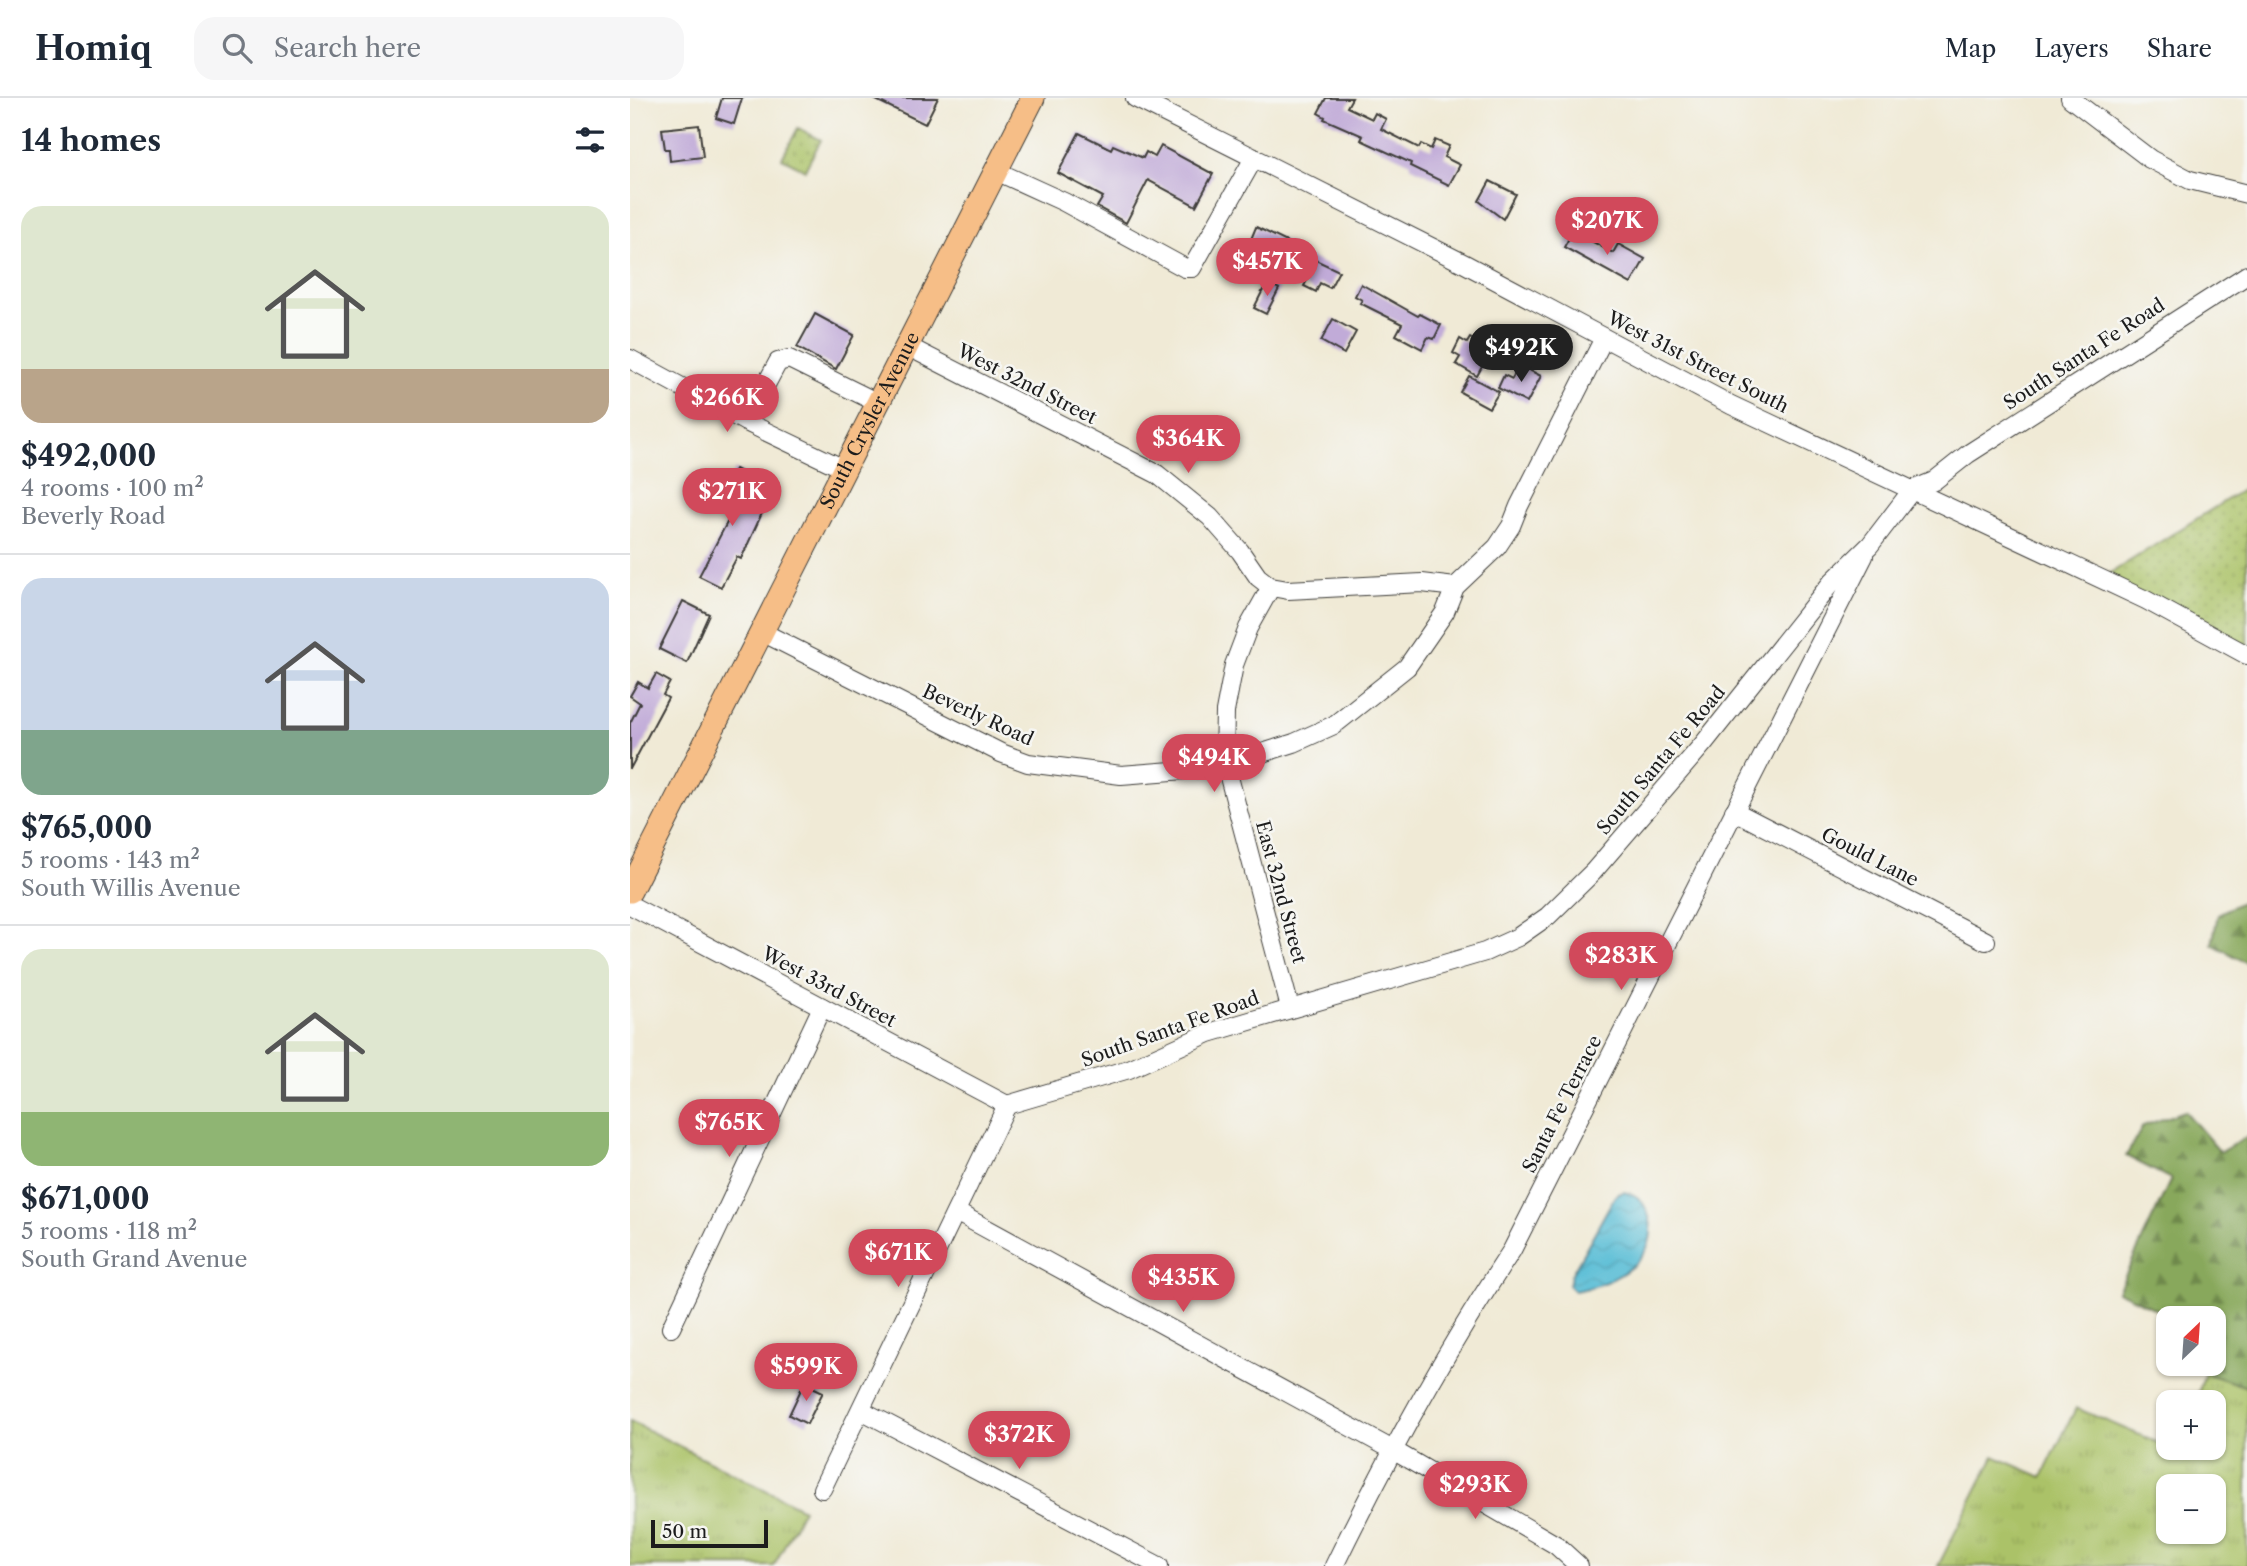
<!DOCTYPE html>
<html lang="en">
<head>
<meta charset="utf-8">
<style>
	body { margin:0; font-family:"Libre Caslon Text",serif; background:#f6f6f7; color:#1f2937; height:100vh; display:flex; flex-direction:column; font-size:26px; white-space:nowrap }
	* { box-sizing:border-box; margin:0 }
	p { font-size:23px; color:#747a83 }
	.icon { flex:none; width:38px; height:38px; fill:none; stroke:currentColor; stroke-width:2; stroke-linecap:round; stroke-linejoin:round }
	.map { position:relative; flex:1; overflow:hidden }
	.panel { display:flex; flex-direction:column; background:#fff; width:630px }
	.panel>* { flex:none }
	.needle { width:46px; rotate:25deg }
	.controls { position:absolute; left:1526px; top:1208px; display:grid; gap:14px }
	.controls a { display:grid; place-items:center; width:70px; height:70px; border-radius:14px; background:#fff; box-shadow:0 2px 5px #0004; font-size:35px }
	.scale { position:absolute; left:21px; bottom:18px; width:117px; box-sizing:border-box; padding-left:7px; border:4px solid #1c1c1c; border-top:0; font-size:19px; line-height:24px; white-space:nowrap; color:#1c1c1c; -webkit-text-stroke:5px #f6f6f2; paint-order:stroke }
	.price { position:absolute; translate:-50% -60px; padding:0 16px; border-radius:24px; background:#d1495b; color:#fff; font-size:23px; line-height:46px; filter:drop-shadow(0 2px 4px #0008) }
	.price::after { content:''; position:absolute; left:50%; top:42px; width:21px; height:16px; margin-left:-10px; background:inherit; clip-path:polygon(0 0,100% 0,50% 100%) }
	.price.selected { background:#222; color:#fff }
	ul { padding:0; list-style:none }
	li { display:grid; align-content:center; gap:14px; height:371px; padding:0 21px }
	li+li { border-top:2px solid #e0e1e3 }
	li span { display:grid; place-items:center; height:217px; border-radius:21px; color:#555 }
	li>.icon { margin-inline-start:auto }
	span .icon { width:126px; height:126px; fill:#fffc; stroke-width:1 }
	li b { font-size:30px }
	h2 { display:flex; justify-content:space-between; align-items:center; height:84px; padding:0 21px; font-size:30px }
	header { display:flex; align-items:center; gap:42px; box-sizing:border-box; height:98px; padding:0 35px; background:#fff; border-bottom:2px solid #e0e1e3 }
	header strong { font-size:33px }
	nav { display:flex; gap:38px; margin-inline-start:auto; font-size:24px }
	.search { width:490px; height:63px; background:#f6f6f7; display:flex; align-items:center; gap:18px; box-sizing:border-box; padding:0 24px; border-radius:21px; color:#747a83; font-size:26px }
	main { display:flex; flex:1; min-height:0 }
	.map>svg:first-child { display:block }
</style>
</head>
<body>
<header>
<strong>Homiq</strong>
<div class="search"><svg class="icon" aria-label="search" viewBox="0 0 24 24"><circle cx="10" cy="10" r="6"/><path d="M15 15l6 6"/></svg>Search here</div>
<nav><a>Map</a><a>Layers</a><a>Share</a></nav>
</header>
<main>
<section class="panel">
<h2>14 homes<svg class="icon" aria-label="filters" viewBox="0 0 24 24"><path d="M4 7h16M4 17h16"/><circle cx="9" cy="7" r="2"/><circle cx="15" cy="17" r="2"/></svg></h2>
<ul>
<li><span style="background:linear-gradient(#dfe7d0 75%,#b9a48a 0)"><svg class="icon" aria-label="home" viewBox="0 0 24 24"><path d="M3 11l9-7 9 7M6 9v11h12V9"/></svg></span><div><b>$492,000</b><p>4 rooms · 100 m²</p><p>Beverly Road</p></div></li>
<li><span style="background:linear-gradient(#c9d6e8 70%,#7fa58c 0)"><svg class="icon" aria-label="home" viewBox="0 0 24 24"><path d="M3 11l9-7 9 7M6 9v11h12V9"/></svg></span><div><b>$765,000</b><p>5 rooms · 143 m²</p><p>South Willis Avenue</p></div></li>
<li><span style="background:linear-gradient(#dfe7d0 75%,#8fb573 0)"><svg class="icon" aria-label="home" viewBox="0 0 24 24"><path d="M3 11l9-7 9 7M6 9v11h12V9"/></svg></span><div><b>$671,000</b><p>5 rooms · 118 m²</p><p>South Grand Avenue</p></div></li>
</ul>
</section>
<div class="map">
<svg width="1617" height="1468" viewBox="0 0 1617 1468">
	<defs>
		<pattern id="grass-tufts" width="24" height="20" patternUnits="userSpaceOnUse" patternTransform="scale(1.75)"><rect width="24" height="20" fill="#abc267"/><path d="M3 7l-1-3M5 7V3M7 7l1-3M15 17l-1-3M17 17v-4M19 17l1-3" fill="none" stroke="#93a659"/></pattern>
		<pattern id="forest-firs" width="22" height="20" patternUnits="userSpaceOnUse" patternTransform="scale(1.75)"><rect width="22" height="20" fill="#88a85c"/><path d="M5 1l3.5 6h-7zM16 11l3.5 6h-7z" fill="#6e884b"/></pattern>
		<pattern id="park-dots" width="8" height="8" patternUnits="userSpaceOnUse" patternTransform="scale(1.75)"><rect width="8" height="8" fill="#abc267"/><path d="M2 2h.1M6 6h.1" fill="none" stroke="#93a659" stroke-width="1.8" stroke-linecap="round"/></pattern>
		<pattern id="water-waves" width="16" height="10" patternUnits="userSpaceOnUse" patternTransform="scale(1.75)"><rect width="16" height="10" fill="#58bdd6"/><path d="M0 5q4-4 8 0t8 0" fill="none" stroke="#4ca2b7"/></pattern>
	</defs>
	<rect width="100%" height="100%" fill="#f6f6f2"/>
	<filter id="ink" filterUnits="userSpaceOnUse"><feTurbulence type="fractalNoise" baseFrequency=".0143" numOctaves="2"/><feDisplacementMap in="SourceGraphic" scale="14" xChannelSelector="R" yChannelSelector="G"/><feConvolveMatrix kernelMatrix="1 2 1 2 8 2 1 2 1" color-interpolation-filters="sRGB"/></filter>
	<filter id="wash" filterUnits="userSpaceOnUse"><feTurbulence type="fractalNoise" baseFrequency=".00686" numOctaves="4" result="noise"/><feDisplacementMap in="SourceGraphic" scale="28" xChannelSelector="R" yChannelSelector="G"/><feGaussianBlur stdDeviation="1.57" result="paint"/><feColorMatrix in="noise" values="0 0 0 0 0 0 0 0 0 0 0 0 0 0 0 0 0 1.4 0 .05"/><feComposite in="paint" operator="in"/></filter>
	<g filter="url(#wash)">
		<rect width="100%" height="100%" fill="#f0ead6"/>
		<g fill="url(#grass-tufts)" stroke="#646f42" stroke-width="2" fill-rule="evenodd">
			<path d="M 1575,1275 L 1617,1289 L 1617,1468 L 1308,1468 L 1364,1358 L 1412,1379 L 1446,1310 L 1538,1349 L 1549,1352 L 1550,1349 L 1584,1349 L 1584,1304 L 1565,1304 ZM 1538,1388 L 1584,1388 L 1584,1433 L 1538,1433 Z"/>
			<polygon points="0,1323 173,1411 144,1468 0,1468"/>
		</g>
		<g fill="url(#forest-firs)" stroke="#52623c" stroke-width="2">
			<polygon points="1611,804 1617,807 1617,865 1582,846 1588,816"/>
			<polygon points="1555,1013 1590,1054 1617,1039 1617,1289 1575,1275 1579,1265 1584,1265 1584,1254 1589,1241 1584,1238 1584,1220 1544,1220 1488,1193 1541,1081 1496,1058 1513,1028"/>
		</g>
		<g fill="url(#park-dots)" stroke="#646f42" stroke-width="2">
			<polygon points="168,30 191,42 175,72 152,60"/>
			<polygon points="1617,389 1617,558 1472,481 1484,473"/>
		</g>
		<path fill="url(#water-waves)" stroke="#3a6c79" stroke-width="2" d="M 993,1094 C 1006,1095 1012,1102 1017,1113 C 1036,1160 982,1187 944,1193 L 939,1188 L 941,1177 L 985,1098 Z"/>
		<g id="blocks">
			<g fill="#c1abd8">
				<polygon points="92,0 112,0 104,26 86,20"/>
				<polygon points="242,0 308,0 295,26"/>
				<polygon points="696,0 722,0 717,9 742,21 745,15 756,21 751,31 789,50 791,46 801,51 805,42 819,48 814,59 830,67 819,87 780,68 781,65 731,42 733,38 694,21 695,19 688,15"/>
				<polygon points="69,27 73,59 40,63 39,51 35,51 32,31"/>
				<polygon points="449,35 481,51 483,47 513,60 516,54 525,59 531,48 583,76 566,108 518,82 496,125 467,109 473,99 428,75"/>
				<polygon points="860,83 886,96 873,121 849,103"/>
				<polygon points="626,129 661,146 660,150 709,173 700,190 690,185 686,194 674,188 679,178 642,158 644,178 630,179 627,157 617,151"/>
				<polygon points="943,133 983,155 988,146 1015,161 1001,186 934,149"/>
				<polygon points="637,184 649,191 636,216 624,210"/>
				<polygon points="731,186 788,218 790,216 811,227 804,241 798,239 792,251 766,237 772,226 730,205 732,202 725,198"/>
				<polygon points="185,216 224,237 206,271 167,249"/>
				<polygon points="703,221 726,234 714,256 691,243"/>
				<polygon points="840,240 861,252 847,278 826,266 830,259 823,255 830,241 837,245"/>
				<polygon points="889,267 911,278 897,305 868,290 874,277 882,281"/>
				<polygon points="839,278 869,294 859,310 830,294"/>
				<polygon points="105,371 120,379 113,394 116,395 114,399 134,411 111,461 107,459 91,489 69,478 101,417 86,409 91,400 83,396 90,383 97,387"/>
				<polygon points="53,503 79,516 57,565 29,551"/>
				<polygon points="26,576 40,584 33,597 38,600 0,671 0,625 10,605 0,598 8,584 18,590"/>
				<polygon points="174,1285 193,1294 177,1326 159,1317"/>
			</g>
		</g>
	</g>
	<g filter="url(#ink)">
		<use href="#blocks" fill-opacity="0" stroke="#3c3b38" stroke-width="2"/>
		<g fill="none" stroke-linecap="round" stroke-linejoin="round">
			<defs>
				<g id="minor">
					<polyline points="505,0 835,166 1101,307 1516,502 1617,557"/>
					<polyline points="1440,0 1520,61 1560,82 1617,96"/>
					<polyline points="366,73 434,104 555,170 562,170 624,60"/>
					<polyline points="277,248 527,376 580,419 610,453 628,479 641,489 658,492 792,485 825,489"/>
					<polyline points="0,261 116,324 214,371"/>
					<polyline points="116,324 148,264 159,261 248,305"/>
					<polyline points="641,489 618,530 604,567 595,614 594,660 660,910"/>
					<polyline points="132,534 371,655 398,665 491,677 568,671 594,660 629,656 664,645 704,627 777,569 815,514 825,489 867,449 881,428 889,408 974,240"/>
					<polyline points="1104,713 1356,843"/>
					<polyline points="0,807 377,1007"/>
					<polyline points="377,1007 499,971 579,935 855,854 888,839 918,818 963,774 1074,645 1202,484 1240,447 1282,392 1304,383 1338,356 1617,177"/>
					<polyline points="326,1114 761,1351 926,1447 949,1468"/>
					<polyline points="41,1230 192,909"/>
					<polyline points="231,1312 529,1468"/>
					<polyline points="192,1391 377,1007"/>
					<path d="M 704,1468 C 758,1357 814,1255 882,1152 L 1234,458"/>
				</g>
				<g id="major">
					<path id="s1" d="M 0,793 L 403,0"/>
				</g>
			</defs>
			<use href="#minor" stroke="#3c3b38" stroke-width="20"/>
			<use href="#major" stroke="#3c3b38" stroke-width="25"/>
			<use href="#minor" stroke="#fff" stroke-width="18"/>
			<use href="#major" stroke="#f6be87" stroke-width="23"/>
		</g>
	</g>
	<g text-anchor="middle" dominant-baseline="central" stroke-width="5" stroke-linejoin="round" paint-order="stroke">
		<g font-size="19" fill="#1c1c1c" stroke="#f6f6f2">
			<text transform="translate(1454 256) rotate(-33)">South Santa Fe Road</text>
			<text transform="translate(1068 264) rotate(27)">West 31st Street South</text>
			<text transform="translate(397 286) rotate(27)">West 32nd Street</text>
			<text stroke="none"><textPath href="#s1" startOffset="528">South Crysler Avenue</textPath></text>
			<text transform="translate(348 617) rotate(25)">Beverly Road</text>
			<text transform="translate(1031 662) rotate(-50)">South Santa Fe Road</text>
			<text transform="translate(1240 759) rotate(27)">Gould Lane</text>
			<text transform="translate(651 794) rotate(75)">East 32nd Street</text>
			<text transform="translate(199 889) rotate(28)">West 33rd Street</text>
			<text transform="translate(540 931) rotate(-20)">South Santa Fe Road</text>
			<text transform="translate(932 1006) rotate(-63)">Santa Fe Terrace</text>
		</g>
	</g>
</svg>
<div class="controls">
<a><svg class="needle" viewBox="-14 -14 28 28"><path d="M0-13l5 13h-10z" fill="#e53935"/><path d="M0 13l5-13h-10z" fill="#747a83"/></svg></a>
<a>+</a>
<a>−</a>
</div>
<div class="scale">50 m</div>
<b class="price" style="left:977px;top:159px">$207K</b>
<b class="price" style="left:637px;top:200px">$457K</b>
<b class="price selected" style="left:891px;top:286px">$492K</b>
<b class="price" style="left:97px;top:336px">$266K</b>
<b class="price" style="left:558px;top:377px">$364K</b>
<b class="price" style="left:102px;top:430px">$271K</b>
<b class="price" style="left:584px;top:696px">$494K</b>
<b class="price" style="left:991px;top:894px">$283K</b>
<b class="price" style="left:99px;top:1061px">$765K</b>
<b class="price" style="left:268px;top:1191px">$671K</b>
<b class="price" style="left:553px;top:1216px">$435K</b>
<b class="price" style="left:176px;top:1305px">$599K</b>
<b class="price" style="left:389px;top:1373px">$372K</b>
<b class="price" style="left:845px;top:1423px">$293K</b>
</div>
</main>
</body>
</html>
